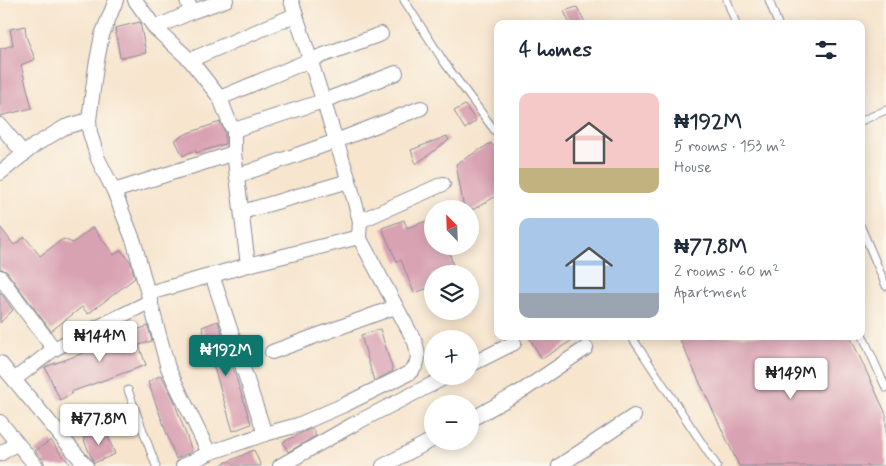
<!DOCTYPE html>
<html lang="en">
<head>
<meta charset="utf-8">
<style>
	body { margin:0; font-family:Mynerve,sans-serif; background:#f2f2f3; color:#1f2937; height:100vh; display:flex; flex-direction:column; font-size:19px; white-space:nowrap }
	* { box-sizing:border-box; margin:0 }
	p { font-size:16px; color:#747a83 }
	.icon { flex:none; width:28px; height:28px; fill:none; stroke:currentColor; stroke-width:2; stroke-linecap:round; stroke-linejoin:round }
	.map { position:relative; flex:1; overflow:hidden }
	.details { position:absolute; left:494px; top:20px; width:371px; height:320px; display:flex; flex-direction:column; background:#fff; border-radius:10px; box-shadow:0 2px 12px #0003 }
	.details>* { flex:none }
	.needle { width:32px; rotate:337deg }
	.controls { position:absolute; left:424px; top:200px; display:grid; gap:10px }
	.controls a { display:grid; place-items:center; width:55px; height:55px; border-radius:50%; background:#fff; box-shadow:0 2px 12px #0003; font-size:25px }
	.price { position:absolute; translate:-50% -42px; padding:0 11px; border-radius:5px; background:#fff; color:#222; font-size:16px; line-height:32px; filter:drop-shadow(0 1px 2px #0008) }
	.price::after { content:''; position:absolute; left:50%; top:30px; width:15px; height:11px; margin-left:-8px; background:inherit; clip-path:polygon(0 0,100% 0,50% 100%) }
	.price.current { background:#0f766e; color:#fff }
	ul { padding:0; list-style:none }
	li { display:flex; align-items:center; gap:15px; height:125px; padding:0 25px }
	li span { display:grid; place-items:center; flex:none; width:140px; height:100px; border-radius:10px; color:#555 }
	li>.icon { margin-inline-start:auto }
	span .icon { width:60px; height:60px; fill:#fffc; stroke-width:1 }
	li b { font-size:21px }
	h2 { display:flex; justify-content:space-between; align-items:center; height:60px; padding:0 25px; font-size:21px }
	.map>svg:first-child { display:block }
</style>
</head>
<body>
<div class="map">
<svg width="886" height="466" viewBox="0 0 886 466">
	<rect width="100%" height="100%" fill="#fbf7ec"/>
	<filter id="ink" filterUnits="userSpaceOnUse"><feTurbulence type="fractalNoise" baseFrequency=".02" numOctaves="2"/><feDisplacementMap in="SourceGraphic" scale="10" xChannelSelector="R" yChannelSelector="G"/><feConvolveMatrix kernelMatrix="1 2 1 2 8 2 1 2 1" color-interpolation-filters="sRGB"/></filter>
	<filter id="wash" filterUnits="userSpaceOnUse"><feTurbulence type="fractalNoise" baseFrequency=".0096" numOctaves="4" result="noise"/><feDisplacementMap in="SourceGraphic" scale="20" xChannelSelector="R" yChannelSelector="G"/><feGaussianBlur stdDeviation="1.12" result="paint"/><feColorMatrix in="noise" values="0 0 0 0 0 0 0 0 0 0 0 0 0 0 0 0 0 1.4 0 .05"/><feComposite in="paint" operator="in"/></filter>
	<g filter="url(#wash)">
		<rect width="100%" height="100%" fill="#f7e5ce"/>
		<g id="blocks">
			<g fill="#d9a2b3">
				<polygon points="577,7 586,24 570,24 564,11"/>
				<polygon points="140,22 146,53 120,58 115,28"/>
				<polygon points="25,26 26,36 35,59 21,65 32,108 0,116 0,49 13,45 10,29"/>
				<polygon points="465,105 476,121 465,129 454,111"/>
				<polygon points="220,122 225,132 225,144 196,153 195,150 183,156 175,140 188,133"/>
				<polygon points="447,136 449,140 416,164 411,150"/>
				<polygon points="491,143 498,152 498,195 474,209 464,209 456,164"/>
				<polygon points="432,219 432,246 448,246 455,274 432,274 432,287 414,293 401,260 397,262 382,228 404,220 407,228"/>
				<polygon points="0,227 14,245 25,237 40,256 63,239 73,243 93,227 114,255 121,250 130,261 135,278 88,314 82,307 51,331 7,272 0,268"/>
				<polygon points="0,292 13,310 0,323"/>
				<polygon points="218,321 251,424 233,431 202,327"/>
				<polygon points="148,326 152,341 139,345 146,365 71,392 72,394 60,400 45,367 89,351 88,347"/>
				<polygon points="380,329 393,371 374,381 361,335"/>
				<polygon points="528,336 579,336 542,359"/>
				<polygon points="678,336 850,336 886,414 886,466 739,466"/>
				<polygon points="161,375 173,398 192,451 176,459 148,382"/>
				<polygon points="312,428 316,436 288,452 283,442"/>
				<polygon points="105,429 115,454 94,463 83,438"/>
				<polygon points="51,440 57,449 72,466 45,466 43,460 35,451"/>
				<polygon points="254,450 261,466 218,466"/>
			</g>
		</g>
	</g>
	<g filter="url(#ink)">
		<use href="#blocks" fill-opacity="0" stroke="#898a96" stroke-width="1"/>
		<g fill="none" stroke-linecap="round" stroke-linejoin="round">
			<defs>
				<g id="lane">
					<polyline points="404,0 444,62 498,135"/>
					<polyline points="727,0 736,24"/>
					<polyline points="769,0 778,24"/>
					<polyline points="861,121 886,110"/>
					<polyline points="861,227 886,286"/>
					<polyline points="861,332 886,388"/>
					<polyline points="631,336 717,466"/>
					<polyline points="128,390 156,466"/>
				</g>
				<g id="street">
					<polyline points="116,0 102,35 96,66 89,120 90,133 98,159 114,191 134,242 168,368 209,453"/>
					<polyline points="135,0 155,28 190,60 220,98 230,124 234,130 234,153 248,265"/>
					<polyline points="187,0 191,12"/>
					<polyline points="155,28 191,12 226,0"/>
					<polyline points="190,60 295,15"/>
					<polyline points="220,98 310,60 381,34"/>
					<polyline points="0,125 24,154"/>
					<polyline points="234,130 323,101 396,73"/>
					<polyline points="0,173 35,145 65,127 89,120"/>
					<polyline points="237,176 336,141 421,108"/>
					<polyline points="114,191 234,153"/>
					<polyline points="242,212 349,181"/>
					<polyline points="360,221 443,184"/>
					<polyline points="212,275 265,434"/>
					<polyline points="0,277 54,349"/>
					<polyline points="149,293 248,265 359,237"/>
					<polyline points="272,352 395,307"/>
					<polyline points="0,363 86,466"/>
					<polyline points="470,365 514,343"/>
					<polyline points="15,379 54,349 151,301"/>
					<polyline points="470,420 525,389 586,348"/>
					<polyline points="0,422 36,466"/>
					<polyline points="0,454 17,443"/>
					<path d="M 183,466 L 209,453 L 265,434 L 298,425 L 344,405 L 409,373 C 420,364 419,356 415,342 L 359,237 L 360,221 L 349,181 L 291,0"/>
					<polyline points="280,466 354,424 448,376"/>
					<polyline points="383,466 432,440"/>
					<polyline points="559,466 634,416"/>
				</g>
			</defs>
			<use href="#lane" stroke="#898a96" stroke-width="9"/>
			<use href="#street" stroke="#898a96" stroke-width="16"/>
			<use href="#lane" stroke="#fff" stroke-width="7"/>
			<use href="#street" stroke="#fff" stroke-width="14"/>
		</g>
	</g>
</svg>
<div class="controls">
<a><svg class="needle" viewBox="-14 -14 28 28"><path d="M0-13l5 13h-10z" fill="#e53935"/><path d="M0 13l5-13h-10z" fill="#747a83"/></svg></a>
<a><svg class="icon" aria-label="layers" viewBox="0 0 24 24"><path d="M12 4l9 5-9 5-9-5zM3 14l9 5 9-5"/></svg></a>
<a>+</a>
<a>−</a>
</div>
<b class="price" style="left:100px;top:363px">₦144M</b>
<b class="price current" style="left:226px;top:377px">₦192M</b>
<b class="price" style="left:791px;top:400px">₦149M</b>
<b class="price" style="left:99px;top:446px">₦77.8M</b>
<section class="details">
<h2>4 homes<svg class="icon" aria-label="filters" viewBox="0 0 24 24"><path d="M4 7h16M4 17h16"/><circle cx="9" cy="7" r="2"/><circle cx="15" cy="17" r="2"/></svg></h2>
<ul>
<li><span style="background:linear-gradient(#f6c9c9 75%,#c2b280 0)"><svg class="icon" aria-label="home" viewBox="0 0 24 24"><path d="M3 11l9-7 9 7M6 9v11h12V9"/></svg></span><div><b>₦192M</b><p>5 rooms · 153 m²</p><p>House</p></div></li>
<li><span style="background:linear-gradient(#a9c7e8 75%,#9aa5b1 0)"><svg class="icon" aria-label="home" viewBox="0 0 24 24"><path d="M3 11l9-7 9 7M6 9v11h12V9"/></svg></span><div><b>₦77.8M</b><p>2 rooms · 60 m²</p><p>Apartment</p></div></li>
</ul>
</section>
</div>
</body>
</html>
